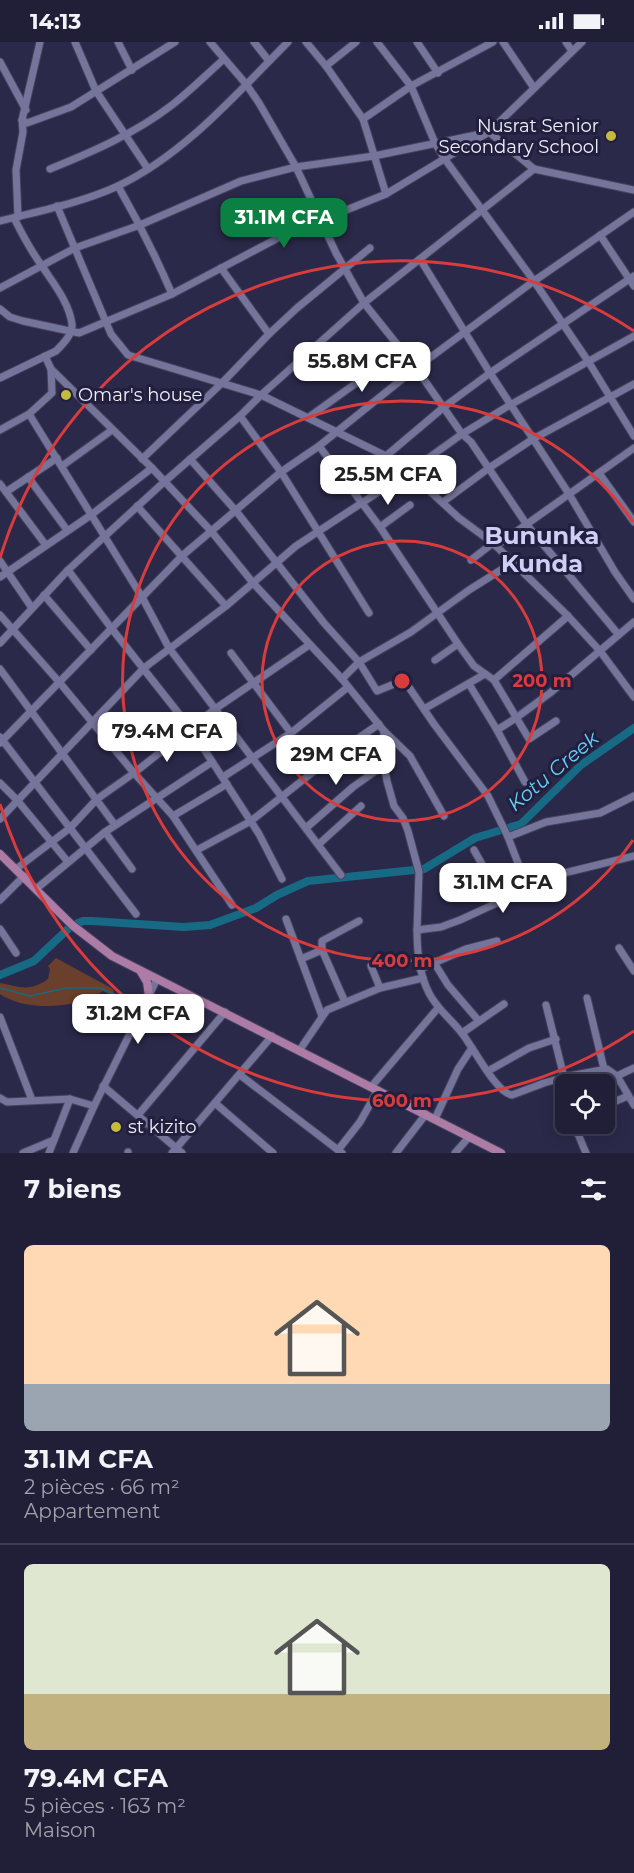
<!DOCTYPE html>
<html lang="fr">
<head>
<meta charset="utf-8">
<style>
	body { margin:0; font-family:Montserrat,sans-serif; background:#28273f; color:#f1f3f6; height:100vh; display:flex; flex-direction:column; font-size:22px; white-space:nowrap }
	* { box-sizing:border-box; margin:0 }
	p { font-size:20px; color:#a2a2ad }
	.icon { flex:none; width:33px; height:33px; fill:none; stroke:currentColor; stroke-width:2; stroke-linecap:round; stroke-linejoin:round }
	.map { position:relative; height:1111px; overflow:hidden }
	.side { display:flex; flex-direction:column; background:#201f37; flex:1 }
	.side>* { flex:none }
	.controls { position:absolute; left:555px; top:1032px; display:grid; gap:12px }
	.controls a { display:grid; place-items:center; width:60px; height:60px; border-radius:9px; background:#201f37; box-shadow:0 3px 15px #0003,0 0 0 2px #3d3d52; font-size:30px }
	.price { position:absolute; translate:-50% -51px; padding:0 14px; border-radius:12px; background:#fff; color:#222; font-size:20px; line-height:39px; filter:drop-shadow(0 2px 3px #0008) }
	.price::after { content:''; position:absolute; left:50%; top:36px; width:18px; height:14px; margin-left:-9px; background:inherit; clip-path:polygon(0 0,100% 0,50% 100%) }
	.price.selected { background:#0b8043; color:#fff }
	ul { padding:0; list-style:none }
	li { display:grid; align-content:center; gap:12px; height:318px; padding:0 24px }
	li+li { border-top:2px solid #3d3d52 }
	li span { display:grid; place-items:center; height:186px; border-radius:9px; color:#555 }
	li>.icon { margin-inline-start:auto }
	span .icon { width:108px; height:108px; fill:#fffc; stroke-width:1 }
	li b { font-size:26px }
	h2 { display:flex; justify-content:space-between; align-items:center; height:72px; padding:0 24px; font-size:26px }
	.status { display:flex; justify-content:space-between; align-items:center; height:42px; padding:0 30px; background:#201f37; direction:ltr }
	.status svg { height:16px; fill:currentColor }
	.map>svg:first-child { display:block }
</style>
</head>
<body>
<div class="status"><b>14:13</b><svg viewBox="0 0 49 12"><path d="M0 12V9h3v3zM5 12V6h3v6zM10 12V3h3v9zM15 12V0h3v12zM26 1h20v11H26zM47 4h2v5h-2z"/></svg></div>
<div class="map">
<svg width="634" height="1111" viewBox="0 0 634 1111">
	<rect width="100%" height="100%" fill="#2b2949"/>
	<path fill="#6a3f2b" d="M 56,916 L 113,947 L 114,951 L 111,953 L 103,949 C 77,967 26,970 0,952 L 0,941 C 21,945 29,950 48,937 L 50,927 L 48,924 Z"/>
	<g fill="none" stroke-linecap="round" stroke-linejoin="round">
		<polyline stroke="#176a84" stroke-width="1.5" points="0,946 30,954 66,946 100,946 135,961"/>
		<g stroke="#176a84" stroke-width="8">
			<polyline points="78,881 83,879 92,879 184,885 210,883 256,866 277,853 308,839 424,827 475,796 521,782 581,723 634,686"/>
			<polyline points="0,933 34,919 68,887"/>
		</g>
		<defs>
			<g id="minor">
				<polyline points="75,0 96,49 148,127"/>
				<polyline points="118,0 132,28"/>
				<polyline points="210,0 246,42 259,61 296,125 336,211 364,261 416,326 462,392 471,400 527,483 618,592"/>
				<polyline points="254,0 269,19"/>
				<polyline points="306,0 326,24 363,77 386,152"/>
				<polyline points="377,0 411,44 435,101 444,116 534,239 588,319 634,394"/>
				<polyline points="417,0 438,31"/>
				<polyline points="503,0 534,46"/>
				<polyline points="566,0 572,9"/>
				<polyline points="0,20 26,68"/>
				<polyline points="326,24 356,0"/>
				<polyline points="363,77 411,44 493,0"/>
				<polyline points="22,78 27,81 71,65 175,0"/>
				<polyline points="489,90 534,127 634,148"/>
				<path d="M 50,127 C 92,110 136,91 172,63 C 190,49 207,32 224,17"/>
				<path d="M 118,144 C 138,179 156,215 172,252"/>
				<polyline points="57,164 111,292 128,313 261,353 386,414 409,430 459,476 493,501 568,574 600,609 634,655"/>
				<polyline points="18,175 16,128 23,90 22,78 40,0"/>
				<path d="M 0,179 C 39,169 81,161 118,144 C 185,112 236,52 288,0"/>
				<polyline points="600,193 634,244"/>
				<polyline points="420,217 490,331 634,234"/>
				<polyline points="221,226 269,292"/>
				<polyline points="0,246 75,206 140,183 241,139 296,125 374,114 481,92"/>
				<polyline points="0,267 10,275 23,279 79,291 172,252 282,194 386,152 489,90 582,0"/>
				<polyline points="51,327 152,426 211,489 254,542 342,637 384,689 410,714 444,774"/>
				<path d="M 0,336 L 56,309 C 63,302 73,292 72,282 C 69,260 53,241 42,224 C 31,209 22,192 14,176"/>
				<polyline points="29,372 142,555 169,606 341,833"/>
				<polyline points="240,374 281,430 369,571"/>
				<polyline points="309,375 402,308"/>
				<polyline points="0,388 29,372 52,351 51,327 45,314"/>
				<polyline points="319,404 380,485 458,602 474,624 494,638 568,574"/>
				<polyline points="386,414 444,365 490,331 569,452 615,530 634,557"/>
				<polyline points="142,417 223,340 269,292 297,266 370,206"/>
				<polyline points="190,417 236,469 324,581 359,620 377,649 404,638 434,682 488,754 508,795"/>
				<polyline points="62,424 112,388"/>
				<polyline points="599,431 634,480"/>
				<polyline points="28,435 67,488"/>
				<polyline points="0,442 45,502"/>
				<polyline points="6,450 57,416"/>
				<polyline points="443,460 489,426 533,397 634,342"/>
				<polyline points="137,464 226,564"/>
				<polyline points="380,485 410,463"/>
				<polyline points="496,504 634,406"/>
				<polyline points="471,518 493,501"/>
				<polyline points="0,519 32,566"/>
				<polyline points="68,528 112,587 191,687 259,792 282,837"/>
				<polyline points="0,535 91,473 152,426"/>
				<polyline points="44,553 91,608"/>
				<polyline points="0,573 60,641 134,731 173,774 232,863"/>
				<polyline points="0,601 68,528 164,440 240,374 261,353 364,261 534,127"/>
				<polyline points="231,611 291,691"/>
				<polyline points="435,618 458,602"/>
				<polyline points="0,627 115,783"/>
				<polyline points="342,637 359,620 411,590 469,548 512,521"/>
				<polyline points="494,638 529,697 556,679"/>
				<polyline points="469,642 497,688 525,740"/>
				<polyline points="424,667 485,632"/>
				<polyline points="497,688 516,676 550,651 634,580"/>
				<polyline points="384,689 384,723 387,739 394,764 403,776 408,789 419,830 417,888"/>
				<polyline points="0,695 136,872"/>
				<polyline points="0,701 183,513 281,430 319,404 416,326 534,239 634,170"/>
				<polyline points="223,735 291,691 348,645"/>
				<polyline points="0,741 17,758 68,820"/>
				<polyline points="173,774 227,742"/>
				<polyline points="0,777 144,626 226,564 296,504 409,430 462,392 510,363 634,294"/>
				<polyline points="306,786 353,745 384,723"/>
				<polyline points="105,790 132,827"/>
				<polyline points="319,802 361,764"/>
				<polyline points="197,808 251,779 337,711 379,682"/>
				<polyline points="474,808 502,858"/>
				<polyline points="16,827 70,786 97,757 134,731 215,667 309,603"/>
				<polyline points="36,847 105,790 212,720"/>
				<polyline points="528,847 508,795 546,780 600,771 634,754"/>
				<polyline points="460,855 489,837"/>
				<polyline points="0,858 24,834"/>
				<polyline points="286,877 322,974"/>
				<polyline points="0,887 16,911"/>
				<polyline points="619,906 634,929"/>
				<polyline points="301,917 322,908"/>
				<polyline points="435,922 448,943 478,978"/>
				<polyline points="371,924 380,946"/>
				<polyline points="420,927 466,907 497,899"/>
				<polyline points="587,956 604,1027"/>
				<polyline points="345,960 322,908 322,899 359,879"/>
				<polyline points="546,963 564,1035"/>
				<polyline points="0,975 32,1058"/>
				<polyline points="462,991 504,962"/>
				<polyline points="299,1009 327,968 380,946 423,936"/>
				<polyline points="488,1029 529,1006 556,997"/>
				<polyline points="240,1033 342,1111"/>
				<polyline points="569,1034 607,1027 617,1034 634,1063"/>
				<polyline points="617,1034 634,1026"/>
				<path d="M 572,1042 L 569,1034 L 544,1041 L 512,1053 C 496,1051 472,1003 461,990 C 450,976 437,967 429,951 C 419,932 417,910 417,888 L 441,885 L 460,878 L 560,832 L 634,814"/>
				<polyline points="103,1044 182,1111"/>
				<polyline points="371,1045 438,966"/>
				<polyline points="0,1056 7,1060 70,1057"/>
				<polyline points="215,1061 273,1111"/>
				<polyline points="604,1064 628,1054"/>
				<polyline points="138,1073 225,970"/>
				<polyline points="435,1077 458,1027 472,1006"/>
				<polyline points="581,1082 578,1092 586,1111"/>
				<polyline points="338,1108 360,1080 378,1048"/>
				<polyline points="23,1111 54,1098 70,1057 94,1064"/>
				<polyline points="49,1111 54,1098"/>
				<polyline points="73,1111 94,1064 157,937"/>
				<polyline points="128,1111 128,1110"/>
				<polyline points="172,1111 272,994"/>
				<polyline points="396,1111 426,1072"/>
				<polyline points="455,1111 469,1095"/>
			</g>
			<g id="major">
				<polyline points="0,812 72,883 112,914 501,1111"/>
				<polyline points="141,930 147,940 149,954"/>
			</g>
		</defs>
		<use href="#minor" stroke="#44425b" stroke-width="9"/>
		<use href="#major" stroke="#44425b" stroke-width="10"/>
		<use href="#minor" stroke="#75749a" stroke-width="7"/>
		<use href="#major" stroke="#ac7ba6" stroke-width="8"/>
	</g>
	<g fill="none" stroke="#d83c3d" stroke-width="3">
		<circle cx="402" cy="639" r="140"/>
		<path d="M633 798A280 280 0 1 1 633 480"/>
		<path d="M634 989A420 420 0 0 1 0 762M0 516A420 420 0 0 1 634 289"/>
	</g>
	<g fill="#c5bc3d" stroke="#221f3e" stroke-width="2">
		<circle cx="611" cy="94" r="6"/>
		<circle cx="66" cy="353" r="6"/>
		<circle cx="116" cy="1085" r="6"/>
	</g>
	<g text-anchor="middle" dominant-baseline="central" stroke-width="6" stroke-linejoin="round" paint-order="stroke">
		<g font-size="18" fill="#eeeffb" stroke="#221f3e" text-anchor="start">
			<text x="599" y="84" text-anchor="end">Nusrat Senior<tspan x="599" dy="21">Secondary School</tspan></text>
			<text x="78" y="353">Omar's house</text>
			<text x="128" y="1085">st kizito</text>
		</g>
		<g font-size="20" font-style="italic" fill="#65d3fc" stroke="#221f3e">
			<text transform="translate(553 729) rotate(-40)">Kotu Creek</text>
		</g>
		<g font-size="24" font-weight="bold" fill="#cecef7" stroke="#221f3e">
			<text x="542" y="493">Bununka<tspan x="542" dy="28">Kunda</tspan></text>
		</g>
	</g>
	<circle cx="402" cy="639" r="9" fill="#d83c3d" stroke="#221f3e" stroke-width="3"/>
	<g font-size="18" text-anchor="middle" font-weight="bold" fill="#d83c3d" stroke="#221f3e" stroke-width="6" stroke-linejoin="round" paint-order="stroke">
		<text x="542" y="645">200 m</text>
		<text x="402" y="925">400 m</text>
		<text x="402" y="1065">600 m</text>
	</g>
</svg>
<div class="controls">
<a><svg class="icon" aria-label="locate" viewBox="0 0 24 24"><circle cx="12" cy="12" r="6"/><path d="M12 2v4M12 18v4M2 12h4M18 12h4"/></svg></a>
</div>
<b class="price selected" style="left:284px;top:207px">31.1M CFA</b>
<b class="price" style="left:362px;top:351px">55.8M CFA</b>
<b class="price" style="left:388px;top:464px">25.5M CFA</b>
<b class="price" style="left:167px;top:721px">79.4M CFA</b>
<b class="price" style="left:336px;top:744px">29M CFA</b>
<b class="price" style="left:503px;top:872px">31.1M CFA</b>
<b class="price" style="left:138px;top:1003px">31.2M CFA</b>
</div>
<section class="side">
<h2>7 biens<svg class="icon" aria-label="filters" viewBox="0 0 24 24"><path d="M4 7h16M4 17h16"/><circle cx="9" cy="7" r="2"/><circle cx="15" cy="17" r="2"/></svg></h2>
<ul>
<li><span style="background:linear-gradient(#ffd9b3 75%,#9aa5b1 0)"><svg class="icon" aria-label="home" viewBox="0 0 24 24"><path d="M3 11l9-7 9 7M6 9v11h12V9"/></svg></span><div><b>31.1M CFA</b><p>2 pièces · 66 m²</p><p>Appartement</p></div></li>
<li><span style="background:linear-gradient(#dfe7d0 70%,#c2b280 0)"><svg class="icon" aria-label="home" viewBox="0 0 24 24"><path d="M3 11l9-7 9 7M6 9v11h12V9"/></svg></span><div><b>79.4M CFA</b><p>5 pièces · 163 m²</p><p>Maison</p></div></li>
</ul>
</section>
</body>
</html>
